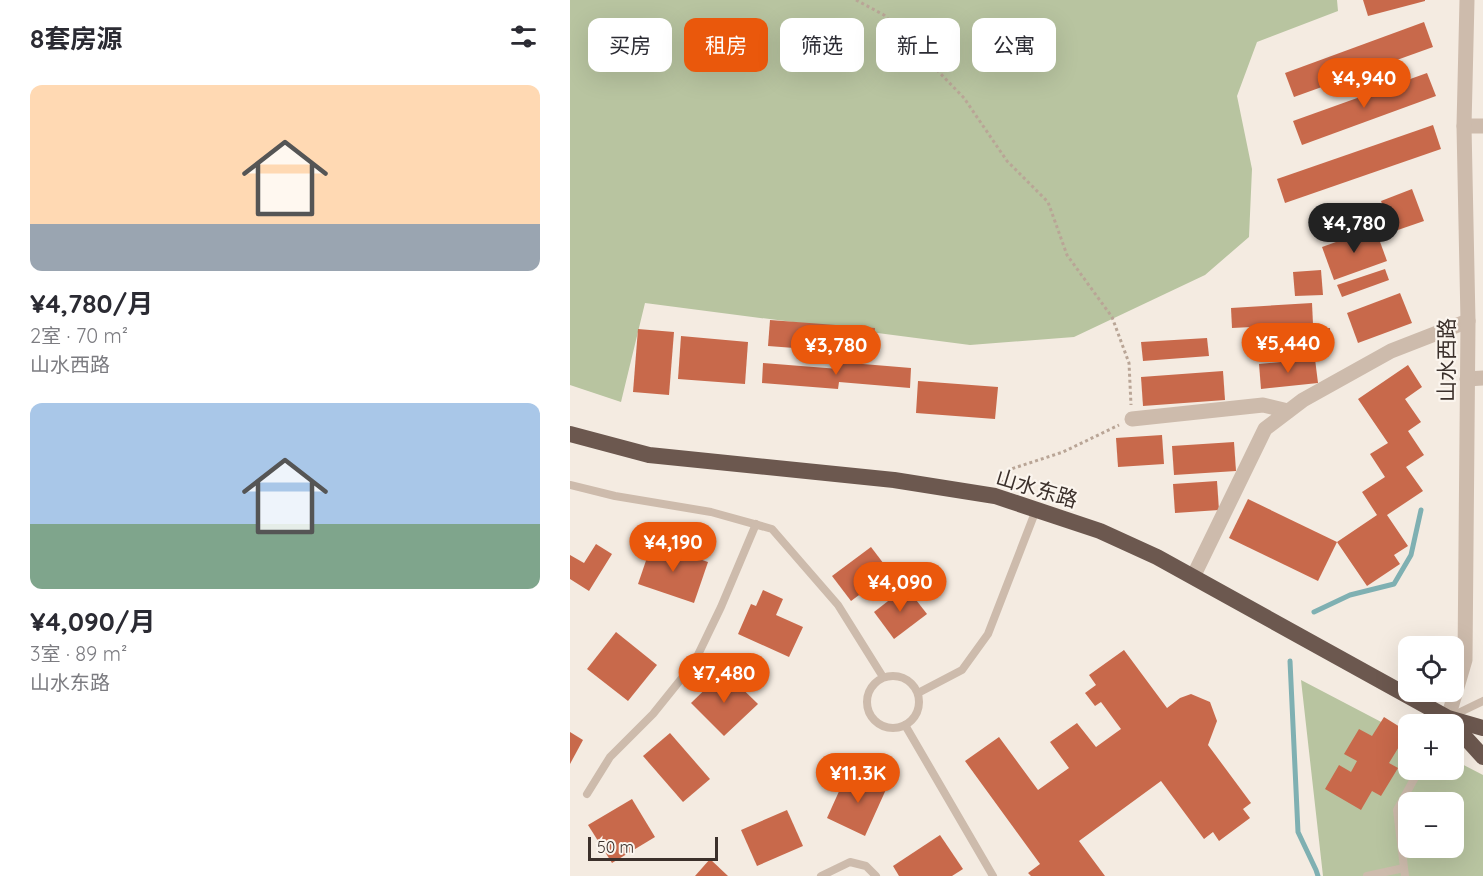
<!DOCTYPE html>
<html lang="zh">
<head>
<meta charset="utf-8">
<style>
	body { margin:0; font-family:Quicksand,"Noto Sans SC",sans-serif; background:#f7f7f7; color:#2b2b33; height:100vh; display:flex; flex-direction:column; font-size:22px; white-space:nowrap }
	* { box-sizing:border-box; margin:0 }
	p { font-size:20px; color:#7c7c81 }
	.icon { flex:none; width:33px; height:33px; fill:none; stroke:currentColor; stroke-width:2; stroke-linecap:round; stroke-linejoin:round }
	.map { position:relative; flex:1; overflow:hidden }
	.drawer { display:flex; flex-direction:column; background:#fff; width:570px }
	.drawer>* { flex:none }
	.hud { position:absolute; left:18px; top:18px; width:570px; height:54px; display:flex; gap:12px }
	.tools { position:absolute; left:828px; top:636px; display:grid; gap:12px }
	.tools a { display:grid; place-items:center; width:66px; height:66px; border-radius:12px; background:#fff; box-shadow:0 6px 24px #0002; font-size:30px }
	.scale { position:absolute; left:18px; bottom:15px; width:130px; box-sizing:border-box; padding-left:6px; border:3px solid #3b302b; border-top:0; font-size:16px; line-height:21px; white-space:nowrap; color:#3b302b; -webkit-text-stroke:4px #fbf5ee; paint-order:stroke }
	.price { position:absolute; translate:-50% -51px; padding:0 14px; border-radius:21px; background:#ea580c; color:#fff; font-size:20px; line-height:39px; filter:drop-shadow(0 2px 3px #0008) }
	.price::after { content:''; position:absolute; left:50%; top:36px; width:18px; height:14px; margin-left:-9px; background:inherit; clip-path:polygon(0 0,100% 0,50% 100%) }
	.price.current { background:#222; color:#fff }
	ul { padding:0; list-style:none }
	li { display:grid; align-content:center; gap:12px; height:318px; padding:0 30px }
	li span { display:grid; place-items:center; height:186px; border-radius:12px; color:#555 }
	li>.icon { margin-inline-start:auto }
	span .icon { width:108px; height:108px; fill:#fffc; stroke-width:1 }
	li b { font-size:26px }
	h2 { display:flex; justify-content:space-between; align-items:center; height:72px; padding:0 30px; font-size:26px }
	.pill { padding:0 21px; border-radius:12px; background:#fff; box-shadow:0 6px 24px #0002; font-size:21px; line-height:54px }
	.pill.current { background:#ea580c; color:#fff }
	main { display:flex; flex:1; min-height:0 }
	.map>svg:first-child { display:block }
</style>
</head>
<body>
<main>
<section class="drawer">
<h2>8套房源<svg class="icon" aria-label="filters" viewBox="0 0 24 24"><path d="M4 7h16M4 17h16"/><circle cx="9" cy="7" r="2"/><circle cx="15" cy="17" r="2"/></svg></h2>
<ul>
<li><span style="background:linear-gradient(#ffd9b3 75%,#9aa5b1 0)"><svg class="icon" aria-label="home" viewBox="0 0 24 24"><path d="M3 11l9-7 9 7M6 9v11h12V9"/></svg></span><div><b>¥4,780/月</b><p>2室 · 70 m²</p><p>山水西路</p></div></li>
<li><span style="background:linear-gradient(#a9c7e8 65%,#7fa58c 0)"><svg class="icon" aria-label="home" viewBox="0 0 24 24"><path d="M3 11l9-7 9 7M6 9v11h12V9"/></svg></span><div><b>¥4,090/月</b><p>3室 · 89 m²</p><p>山水东路</p></div></li>
</ul>
</section>
<div class="map">
<svg width="913" height="876" viewBox="0 0 913 876">
	<rect width="100%" height="100%" fill="#f4ebe1"/>
	<g fill="#b8c4a0" fill-rule="evenodd">
		<polygon points="0,0 767,0 768,11 687,42 667,96 682,169 679,237 635,275 504,337 400,345 75,303 51,402 0,385"/>
		<path d="M 731,680 L 838,736 L 838,770 L 884,770 L 884,760 L 913,775 L 913,876 L 753,876 ZM 838,802 L 884,802 L 884,848 L 838,848 Z"/>
	</g>
	<g fill="none" stroke-linecap="round" stroke-linejoin="round">
		<g stroke="#7fb0b2" stroke-width="5">
			<polyline points="744,612 780,595 824,584 841,555 851,510"/>
			<polyline points="720,661 728,832 746,870 748,876"/>
		</g>
	</g>
	<g fill="#c8694b">
		<polygon points="793,0 855,0 855,1 798,16"/>
		<polygon points="854,22 863,47 724,97 715,73"/>
		<polygon points="857,73 866,96 732,145 723,121"/>
		<polygon points="863,125 871,149 715,203 707,179"/>
		<polygon points="842,189 854,221 822,232 811,201"/>
		<polygon points="805,228 817,261 764,280 752,247"/>
		<polygon points="815,269 819,280 772,297 767,285"/>
		<polygon points="751,270 753,295 725,296 723,272"/>
		<polygon points="830,293 842,323 788,343 777,313"/>
		<polygon points="742,303 743,324 662,328 661,308"/>
		<polygon points="200,320 305,328 303,354 198,346"/>
		<polygon points="760,328 761,349 687,352 686,331"/>
		<polygon points="68,329 104,332 99,395 63,392"/>
		<polygon points="111,336 178,342 175,384 108,379"/>
		<polygon points="637,338 639,356 573,361 571,342"/>
		<polygon points="745,359 748,383 691,389 689,364"/>
		<polygon points="269,362 341,368 340,388 269,382 268,389 192,383 193,363 269,369"/>
		<polygon points="838,365 852,387 835,399 851,422 838,431 854,455 836,467 853,491 817,515 838,546 824,555 830,564 797,586 767,542 807,515 792,492 815,477 800,454 818,443 788,399"/>
		<polygon points="653,371 655,400 573,406 571,377"/>
		<polygon points="348,381 428,387 425,419 346,413"/>
		<polygon points="592,435 594,464 548,467 546,438"/>
		<polygon points="664,442 666,471 604,475 602,446"/>
		<polygon points="647,481 649,510 605,513 603,484"/>
		<polygon points="678,499 767,542 748,581 659,538"/>
		<polygon points="82,543 138,562 124,603 68,584"/>
		<polygon points="26,544 42,554 19,591 0,579 0,555 14,563"/>
		<polygon points="301,547 320,572 281,601 262,576"/>
		<polygon points="336,587 357,614 324,639 304,612"/>
		<polygon points="193,590 213,599 206,615 233,627 219,657 168,634 181,604 186,606"/>
		<polygon points="46,632 87,665 58,701 17,669"/>
		<polygon points="554,650 597,708 610,698 621,694 640,702 647,721 638,745 681,803 673,809 680,818 649,841 643,832 634,839 591,781 509,841 535,876 461,876 458,873 470,864 395,761 429,737 468,790 499,768 480,742 507,723 526,747 551,729 531,702 525,706 515,693 526,685 519,675"/>
		<polygon points="154,671 188,704 154,736 121,703"/>
		<polygon points="814,717 838,732 819,763 828,768 811,796 802,791 791,810 755,789 769,765 781,772 787,761 774,754 789,729 802,736"/>
		<polygon points="0,732 13,740 0,764"/>
		<polygon points="100,733 140,779 113,802 73,756"/>
		<polygon points="298,776 318,785 295,836 257,818 275,778 293,786"/>
		<polygon points="62,799 85,837 42,863 18,825"/>
		<polygon points="217,810 233,846 187,866 171,830"/>
		<polygon points="370,835 393,869 382,876 329,876 323,866"/>
		<polygon points="140,859 158,876 125,876"/>
	</g>
	<g fill="none" stroke-linecap="round" stroke-linejoin="round">
		<g stroke="#b9a596" stroke-width="3" stroke-dasharray="3 3" stroke-linecap="butt">
			<polyline points="286,0 314,15 394,98 437,161 478,202 497,255 542,317 559,363 561,405"/>
			<polyline points="432,483 441,469 493,452 549,425"/>
		</g>
		<g stroke="#cdbbac" stroke-width="8">
			<polyline points="0,485 45,496 141,512 202,529 268,605 313,677"/>
			<circle cx="323" cy="702" r="26"/>
			<polyline points="348,693 392,670 418,634 466,510"/>
			<polyline points="882,716 913,701"/>
			<polyline points="335,725 423,876"/>
			<polyline points="17,794 40,757 83,714 124,663 151,607 186,524"/>
			<polyline points="251,876 280,862 296,866 306,876"/>
			<polyline points="797,876 834,868"/>
			<polyline points="835,876 827,810 849,770"/>
		</g>
		<g stroke="#cdbbac" stroke-width="15">
			<polyline points="894,126 913,126"/>
			<polyline points="897,379 913,378"/>
			<polyline points="562,419 693,405 718,411"/>
			<polyline points="623,577 695,429 733,400 821,351 898,321"/>
		</g>
		<polyline stroke="#cdbbac" stroke-width="15" points="878,718 895,660 898,321 894,126 897,0"/>
		<g stroke="#6c584f" stroke-width="16">
			<polyline points="0,434 79,455 324,480 425,496 530,531 587,557 878,718 913,728"/>
			<polyline points="884,725 913,757"/>
		</g>
	</g>
	<g text-anchor="middle" dominant-baseline="central" stroke-width="4.5" stroke-linejoin="round" paint-order="stroke">
		<g font-size="21" fill="#3b302b" stroke="#fbf5ee">
			<text transform="translate(876 360) rotate(-90)">山水西路</text>
			<text transform="translate(467 488) rotate(17)">山水东路</text>
		</g>
	</g>
</svg>
<div class="tools">
<a><svg class="icon" aria-label="locate" viewBox="0 0 24 24"><circle cx="12" cy="12" r="6"/><path d="M12 2v4M12 18v4M2 12h4M18 12h4"/></svg></a>
<a>+</a>
<a>−</a>
</div>
<div class="scale">50 m</div>
<b class="price" style="left:794px;top:109px">¥4,940</b>
<b class="price current" style="left:784px;top:254px">¥4,780</b>
<b class="price" style="left:718px;top:374px">¥5,440</b>
<b class="price" style="left:266px;top:376px">¥3,780</b>
<b class="price" style="left:103px;top:573px">¥4,190</b>
<b class="price" style="left:330px;top:613px">¥4,090</b>
<b class="price" style="left:154px;top:704px">¥7,480</b>
<b class="price" style="left:288px;top:804px">¥11.3K</b>
<div class="hud">
<a class="pill">买房</a>
<a class="pill current">租房</a>
<a class="pill">筛选</a>
<a class="pill">新上</a>
<a class="pill">公寓</a>
</div>
</div>
</main>
</body>
</html>
